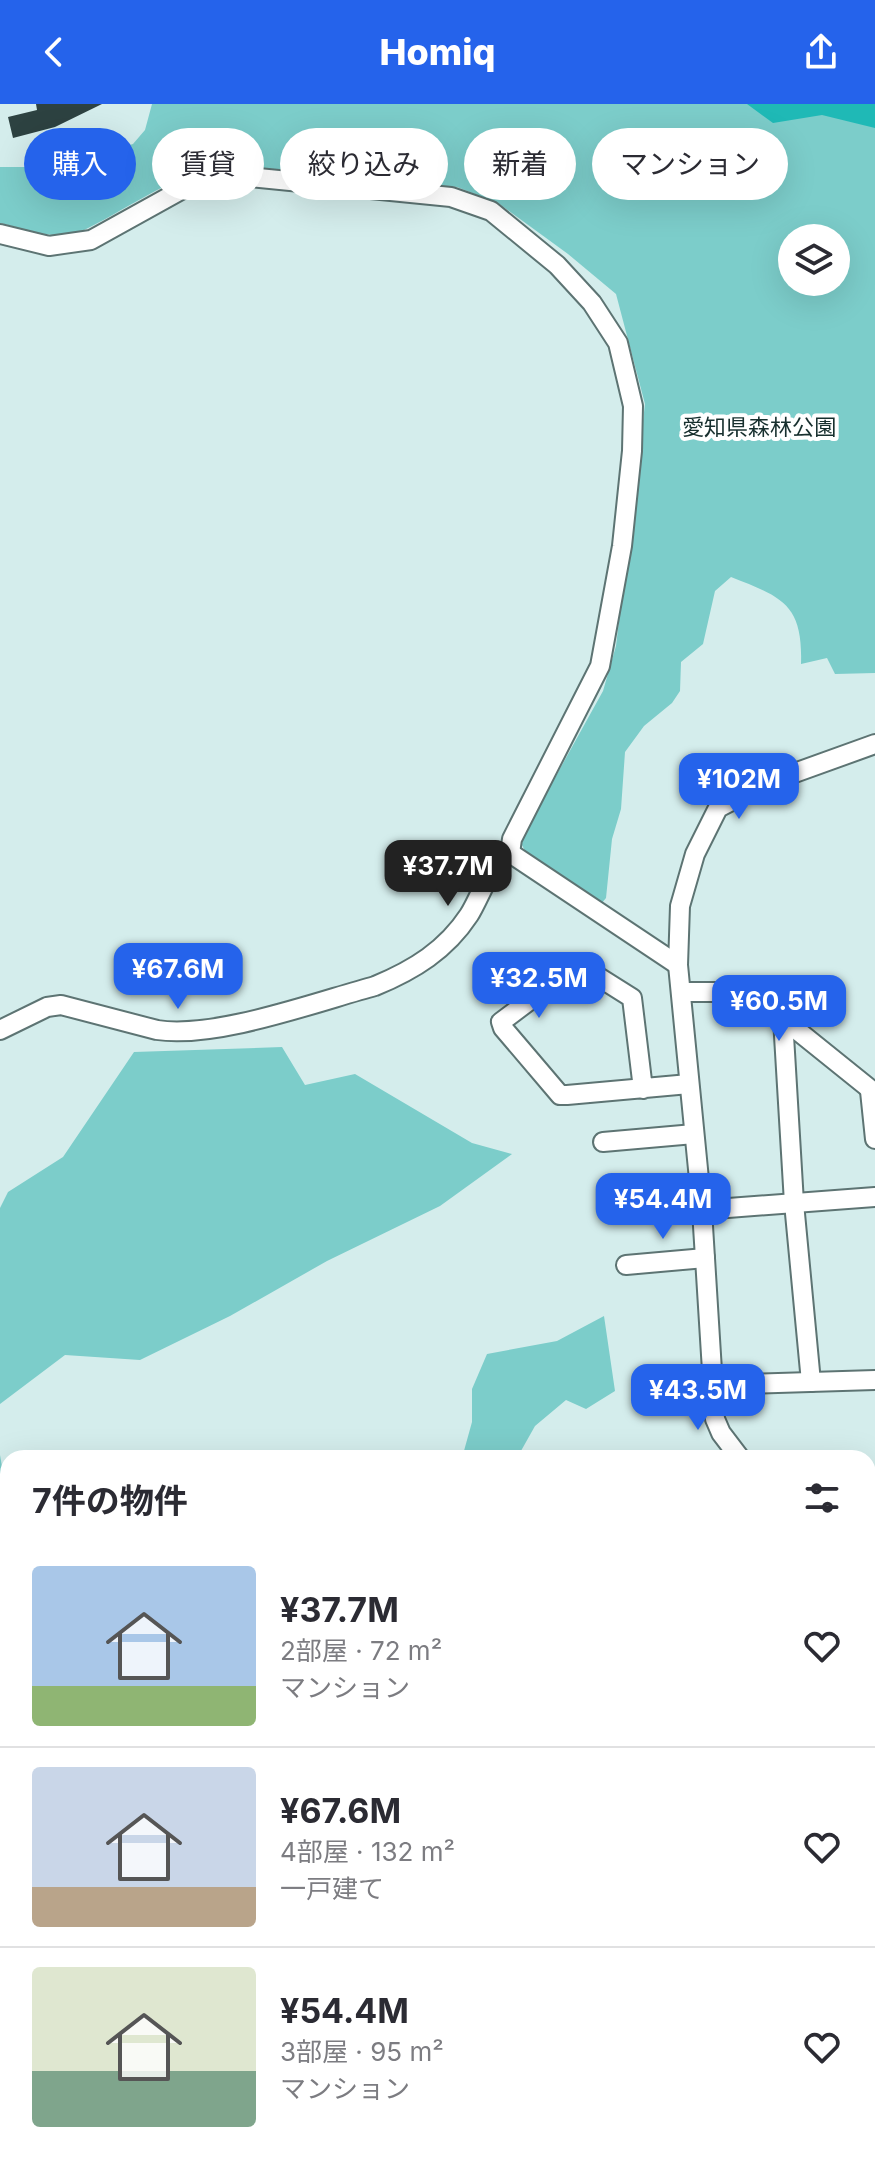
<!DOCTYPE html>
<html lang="ja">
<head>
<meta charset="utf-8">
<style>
	body { margin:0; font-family:Inter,"Noto Sans JP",sans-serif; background:#f7f7f7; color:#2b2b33; height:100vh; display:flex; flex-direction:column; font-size:30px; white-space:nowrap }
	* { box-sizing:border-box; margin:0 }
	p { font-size:26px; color:#7c7c81 }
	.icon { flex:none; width:44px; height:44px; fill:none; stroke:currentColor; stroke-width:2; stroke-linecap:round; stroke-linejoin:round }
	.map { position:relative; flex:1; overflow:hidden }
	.details { position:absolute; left:0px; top:1346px; width:876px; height:712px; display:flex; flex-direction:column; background:#fff; border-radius:24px 24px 0 0; box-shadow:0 8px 32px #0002 }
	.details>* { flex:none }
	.guide { position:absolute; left:24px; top:24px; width:828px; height:72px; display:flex; gap:16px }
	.buttons { position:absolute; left:778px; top:120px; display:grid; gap:16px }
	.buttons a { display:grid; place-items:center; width:72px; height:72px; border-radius:50%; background:#fff; box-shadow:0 8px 32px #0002; font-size:40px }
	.price { position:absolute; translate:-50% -68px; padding:0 18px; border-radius:16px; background:#2563eb; color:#fff; font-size:26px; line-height:52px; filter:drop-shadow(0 2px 4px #0008) }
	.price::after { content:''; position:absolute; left:50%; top:48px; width:24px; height:18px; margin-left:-12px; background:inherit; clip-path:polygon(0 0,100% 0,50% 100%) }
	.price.active { background:#222; color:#fff }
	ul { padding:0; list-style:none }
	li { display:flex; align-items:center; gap:24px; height:200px; padding:0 32px }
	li+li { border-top:2px solid #e1e1e2 }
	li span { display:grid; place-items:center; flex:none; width:224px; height:160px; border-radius:8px; color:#555 }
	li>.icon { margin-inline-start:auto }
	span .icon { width:96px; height:96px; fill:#fffc; stroke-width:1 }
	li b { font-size:34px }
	h2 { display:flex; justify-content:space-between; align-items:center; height:96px; padding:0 32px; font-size:34px }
	.tag { padding:0 28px; border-radius:36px; background:#fff; box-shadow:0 8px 32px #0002; font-size:28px; line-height:72px }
	.tag.active { background:#2563eb; color:#fff }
	header { display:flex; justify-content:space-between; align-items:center; height:104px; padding:0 32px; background:#2563eb; color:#fff; font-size:36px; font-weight:800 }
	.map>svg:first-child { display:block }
</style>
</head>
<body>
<header><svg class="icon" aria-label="back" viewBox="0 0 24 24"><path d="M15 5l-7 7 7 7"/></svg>Homiq<svg class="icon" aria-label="share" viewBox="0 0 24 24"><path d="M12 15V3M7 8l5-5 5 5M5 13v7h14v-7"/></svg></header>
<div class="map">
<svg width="875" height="2058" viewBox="0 0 875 2058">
	<rect width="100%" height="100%" fill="#d4edec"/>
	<g fill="#7ccdca" fill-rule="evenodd">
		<path d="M 152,0 L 875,0 L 875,569 L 835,570 L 827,554 L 801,560 C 803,500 782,493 731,473 L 715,487 L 703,540 L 681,558 L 680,587 L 672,599 L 644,622 L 625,648 L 621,705 L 612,735 L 606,794 L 601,800 L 526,749 L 520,737 L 603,587 L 616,542 L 645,300 L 616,190 L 568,150 L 498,99 L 457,83 L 219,61 C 167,74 125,107 78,129 C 52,136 25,125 0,119 L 0,63 L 73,63 L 99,50 L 133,40 L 145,26 ZM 792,134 L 836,134 L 836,178 L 792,178 Z"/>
		<polygon points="282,943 305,981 355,970 472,1039 512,1050 440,1102 327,1157 230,1212 140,1256 65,1251 0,1300 0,1104 8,1088 63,1053 134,948"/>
		<polygon points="604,1212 615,1287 586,1305 566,1296 535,1322 517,1354 462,1354 472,1318 472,1285 487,1250 557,1237"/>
		<polygon points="0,1351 8,1397 8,1483 0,1478"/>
		<polygon points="0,1794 8,1794 8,2050 108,2050 109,2058 0,2058"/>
	</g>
	<polygon fill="#1fb9b6" points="747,0 875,0 875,24 822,11 773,19"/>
	<polygon fill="#2d4241" points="36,0 102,0 55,23 13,34 8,13 37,6"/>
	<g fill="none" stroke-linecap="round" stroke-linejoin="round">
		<defs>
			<g id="minor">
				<polyline points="0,130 49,142 91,136 183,85 228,71 451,93 491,107 557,161 592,199 618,239 633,302 632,347 622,442 600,562 512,735 510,749"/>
				<polyline points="510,749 678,861"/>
				<polyline points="681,888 757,888 783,915 875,989"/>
				<polyline points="783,915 794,1099 811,1278"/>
				<path d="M 0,926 L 47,903 L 61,901 L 157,926 C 216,935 316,898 375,882 C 414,866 446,846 469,811 C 479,796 494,752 510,749"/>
				<polyline points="643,985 632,894 578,860 501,918 503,924 560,991 567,991 689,980"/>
				<polyline points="870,987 875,1035"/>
				<polyline points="603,1038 694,1030"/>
				<polyline points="702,1106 875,1093"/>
				<polyline points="626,1161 705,1154"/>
				<polyline points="713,1281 875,1276"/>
				<polyline points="740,1354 721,1329 715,1315 702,1106 678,861 680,802 695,750 718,704 764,680 875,640"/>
				<polyline points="0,1502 8,1508"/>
				<polyline points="868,1516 875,1525"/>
				<polyline points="868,1582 875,1576"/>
				<polyline points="0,1720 8,1720"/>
				<polyline points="868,1763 875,1757"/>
				<polyline points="868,1894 875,1890"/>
				<polyline points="174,2050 174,2058"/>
				<polyline points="305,2050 306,2058"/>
				<polyline points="473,2050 478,2058"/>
				<polyline points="831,2050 835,2058"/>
				<polyline points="678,2058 694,2050"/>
			</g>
		</defs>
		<use href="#minor" stroke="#5d7473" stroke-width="22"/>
		<use href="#minor" stroke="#fff" stroke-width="18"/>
	</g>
	<g text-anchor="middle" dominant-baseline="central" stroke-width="8" stroke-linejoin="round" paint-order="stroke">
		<g font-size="22" fill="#172f2e" stroke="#fff">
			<text x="759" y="323">愛知県森林公園</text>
		</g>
	</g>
</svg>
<div class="buttons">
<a><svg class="icon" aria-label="layers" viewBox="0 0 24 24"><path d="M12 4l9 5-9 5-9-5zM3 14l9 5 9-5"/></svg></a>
</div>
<b class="price" style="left:739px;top:717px">¥102M</b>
<b class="price active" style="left:448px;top:804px">¥37.7M</b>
<b class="price" style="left:178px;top:907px">¥67.6M</b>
<b class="price" style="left:539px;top:916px">¥32.5M</b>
<b class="price" style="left:779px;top:939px">¥60.5M</b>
<b class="price" style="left:663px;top:1137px">¥54.4M</b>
<b class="price" style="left:698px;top:1328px">¥43.5M</b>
<div class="guide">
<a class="tag active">購入</a>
<a class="tag">賃貸</a>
<a class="tag">絞り込み</a>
<a class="tag">新着</a>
<a class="tag">マンション</a>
</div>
<section class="details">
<h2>7件の物件<svg class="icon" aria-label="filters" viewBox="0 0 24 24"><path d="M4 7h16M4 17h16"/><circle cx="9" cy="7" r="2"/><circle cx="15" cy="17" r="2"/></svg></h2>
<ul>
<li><span style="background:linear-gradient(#a9c7e8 75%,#8fb573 0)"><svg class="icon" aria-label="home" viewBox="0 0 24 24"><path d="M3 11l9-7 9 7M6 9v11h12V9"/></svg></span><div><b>¥37.7M</b><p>2部屋 · 72 m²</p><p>マンション</p></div><svg class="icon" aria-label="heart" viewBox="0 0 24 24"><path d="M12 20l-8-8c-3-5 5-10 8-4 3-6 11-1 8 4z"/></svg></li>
<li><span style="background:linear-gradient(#c9d6e8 75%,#b9a48a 0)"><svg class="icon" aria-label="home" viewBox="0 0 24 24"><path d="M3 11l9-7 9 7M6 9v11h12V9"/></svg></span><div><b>¥67.6M</b><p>4部屋 · 132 m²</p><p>一戸建て</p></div><svg class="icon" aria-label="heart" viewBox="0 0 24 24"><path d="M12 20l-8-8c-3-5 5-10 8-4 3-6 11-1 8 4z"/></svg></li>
<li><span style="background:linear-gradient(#dfe7d0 65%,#7fa58c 0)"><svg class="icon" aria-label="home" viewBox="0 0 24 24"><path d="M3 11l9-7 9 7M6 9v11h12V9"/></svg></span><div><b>¥54.4M</b><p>3部屋 · 95 m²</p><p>マンション</p></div><svg class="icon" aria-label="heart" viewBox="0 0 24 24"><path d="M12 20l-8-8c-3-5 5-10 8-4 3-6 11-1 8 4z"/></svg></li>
</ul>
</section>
</div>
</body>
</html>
